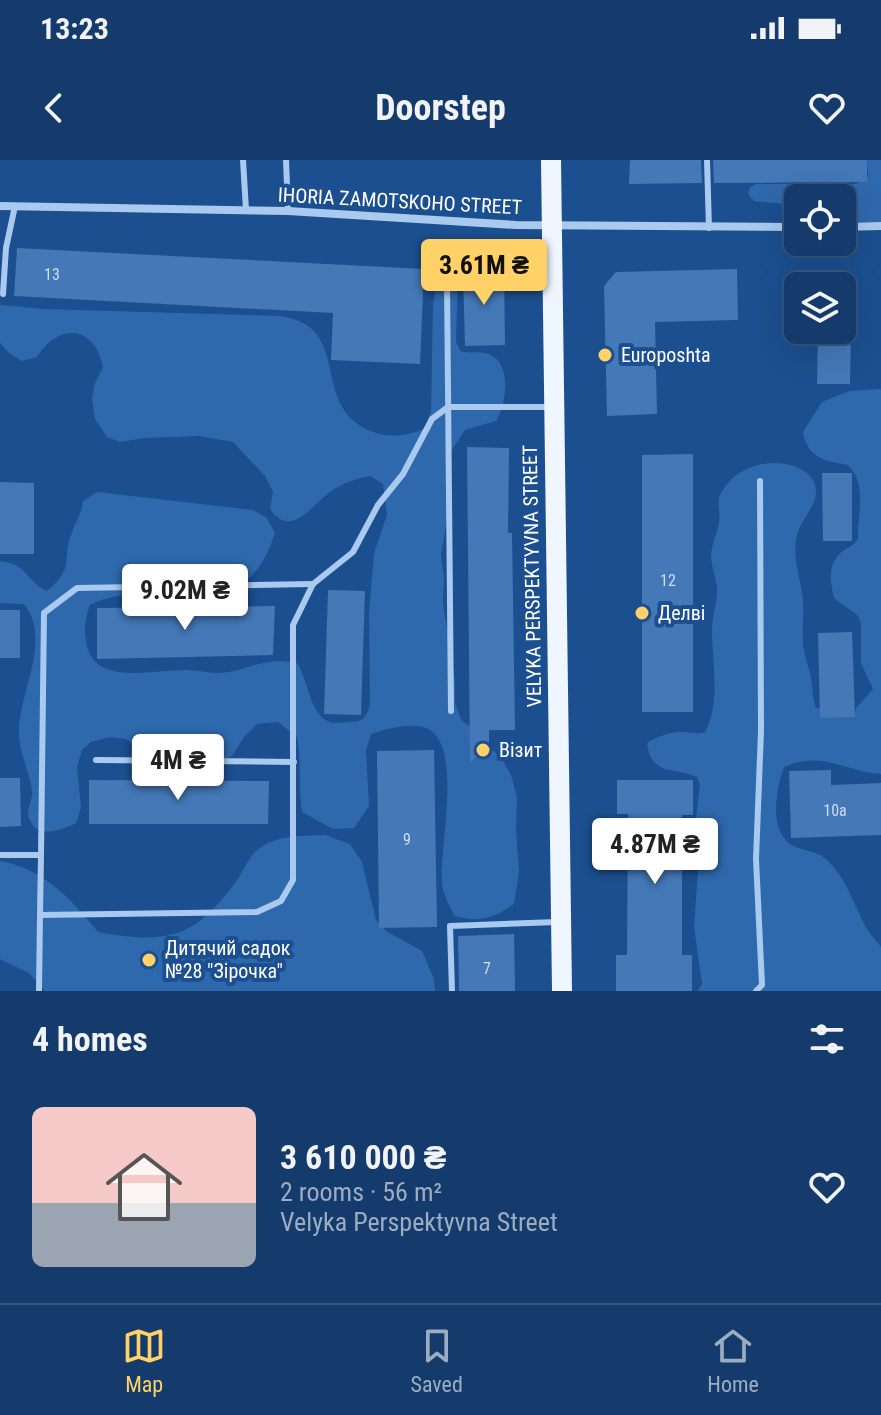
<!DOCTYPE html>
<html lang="en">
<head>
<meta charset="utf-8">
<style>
	body { margin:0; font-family:"Roboto Condensed",sans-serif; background:#214673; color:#f1f3f6; height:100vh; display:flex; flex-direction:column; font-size:30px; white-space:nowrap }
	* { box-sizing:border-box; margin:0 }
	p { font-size:26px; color:#9dadc1 }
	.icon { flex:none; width:44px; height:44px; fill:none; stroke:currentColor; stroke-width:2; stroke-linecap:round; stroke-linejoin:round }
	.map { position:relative; height:831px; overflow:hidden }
	.panel { display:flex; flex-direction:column; background:#143b6b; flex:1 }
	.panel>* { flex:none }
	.fabs { position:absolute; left:784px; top:24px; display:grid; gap:16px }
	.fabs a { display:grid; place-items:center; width:72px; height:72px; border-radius:12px; background:#143b6b; box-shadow:0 8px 32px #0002,0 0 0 2px #33557e; font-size:40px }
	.price { position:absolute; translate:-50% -68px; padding:0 18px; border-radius:8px; background:#fff; color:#222; font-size:26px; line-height:52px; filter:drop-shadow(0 2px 4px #0008) }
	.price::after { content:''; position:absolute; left:50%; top:48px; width:24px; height:18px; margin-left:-12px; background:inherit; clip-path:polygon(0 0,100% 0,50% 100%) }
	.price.selected { background:#ffd166; color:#111 }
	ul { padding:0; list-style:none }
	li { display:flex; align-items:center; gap:24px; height:200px; padding:0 32px }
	li span { display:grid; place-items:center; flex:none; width:224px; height:160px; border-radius:12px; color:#555 }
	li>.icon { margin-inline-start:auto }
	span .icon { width:96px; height:96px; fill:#fffc; stroke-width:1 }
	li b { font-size:34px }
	h2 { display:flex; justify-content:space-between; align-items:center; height:96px; padding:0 32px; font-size:34px }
	.status { display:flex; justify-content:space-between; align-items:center; height:56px; padding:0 40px; background:#143b6b; direction:ltr }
	.status svg { height:22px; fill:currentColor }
	header { display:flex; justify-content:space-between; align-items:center; height:104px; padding:0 32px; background:#143b6b; font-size:36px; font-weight:700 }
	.tab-bar { display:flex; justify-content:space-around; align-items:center; height:112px; border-top:2px solid #33557e; background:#143b6b; font-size:22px; color:#9dadc1 }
	.tab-bar a { display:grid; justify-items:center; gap:4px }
	.tab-bar .selected { color:#ffd166 }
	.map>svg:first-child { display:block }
</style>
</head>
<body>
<div class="status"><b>13:23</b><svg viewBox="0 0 49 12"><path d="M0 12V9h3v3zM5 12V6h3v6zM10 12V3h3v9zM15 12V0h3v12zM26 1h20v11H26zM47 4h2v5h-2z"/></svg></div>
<header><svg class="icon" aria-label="back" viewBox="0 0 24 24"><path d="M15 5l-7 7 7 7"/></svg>Doorstep<svg class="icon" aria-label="heart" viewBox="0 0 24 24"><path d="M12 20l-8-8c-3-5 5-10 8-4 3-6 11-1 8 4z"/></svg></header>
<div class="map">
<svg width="881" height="831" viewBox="0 0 881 831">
	<rect width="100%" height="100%" fill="#1b4f8f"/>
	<g fill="#2e69ad">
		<polygon points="867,0 881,0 881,63 842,61 842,38 798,38 798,49 785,44 754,41 748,34 750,27 756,24 855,24 863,21 868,15"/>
		<path d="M 442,104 L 455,106 L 458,113 L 456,181 L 460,191 C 469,194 476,191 485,193 C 513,199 507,243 496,261 L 465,270 L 449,294 L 448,354 L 441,395 L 444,419 L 443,443 L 455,521 L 455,544 L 462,561 L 476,570 L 486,585 L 500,596 L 511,615 L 517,637 L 516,668 L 519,712 L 514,744 C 494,758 480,763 455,756 C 449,745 443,735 442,722 C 439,690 464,582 426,568 C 411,562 386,569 371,574 L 366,590 L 369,646 L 354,668 L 333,669 L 302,652 C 298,627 302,602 297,577 L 278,562 L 257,564 L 244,577 L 232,596 L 205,609 L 175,606 L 146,593 L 126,579 L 110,577 L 91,582 L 82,590 L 77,607 L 81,647 L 76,663 C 62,670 36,680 29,658 C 26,649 32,642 32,634 C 32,617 19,594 19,574 C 18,532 53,481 24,444 L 0,443 L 0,401 C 30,405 24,420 47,431 C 76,407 61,400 72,372 C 76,361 82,353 83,341 L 97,332 L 253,350 L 267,358 L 275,373 C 240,481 158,411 90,445 C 85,459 84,467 86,481 C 92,528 154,509 187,510 C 197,510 208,513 218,513 C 248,512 261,496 297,503 C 308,519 310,556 330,562 C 335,564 344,562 349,562 C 363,562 366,558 370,545 L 369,453 L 374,393 L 387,355 L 383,324 L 370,316 C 355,319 343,323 330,332 C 311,346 291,379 270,349 L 273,332 L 265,316 L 233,282 L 200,276 L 145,278 L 120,282 L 107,277 L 95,259 L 92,238 L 95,223 L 103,207 C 95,165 58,162 37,197 L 22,201 L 9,193 L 0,183 L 0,145 L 44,149 L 282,156 C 289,158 298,160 305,164 C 345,189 315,253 376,273 C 392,278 409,275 424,269 L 431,252 L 433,143 C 437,131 436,113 442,104 Z"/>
		<path d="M 881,229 L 881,614 C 841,611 824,590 784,607 C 777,627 768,668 790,684 C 802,692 817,689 829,702 C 850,724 854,748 869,772 C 872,777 878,782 881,787 C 881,798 881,819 881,831 L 698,831 L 702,824 L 694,767 L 698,709 L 693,682 L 700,625 L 697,617 C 674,607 651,616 647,583 C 655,577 668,573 678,572 C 688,571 695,575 705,572 C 721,543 712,502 712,470 C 712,456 718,441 717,428 C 716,418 712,408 711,398 C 711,384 717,375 719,363 C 721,353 716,342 721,333 C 749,282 838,302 811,348 C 805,359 798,367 796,380 C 793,401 801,420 803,440 C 804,455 802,469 803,483 C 804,495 809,507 811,518 C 813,529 812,538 816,548 L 853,556 L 857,547 L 873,529 L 861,503 L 861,462 L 857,455 L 834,438 C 830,420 827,403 843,391 C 849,387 854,385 858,379 C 857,355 868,325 848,305 C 825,301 807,298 803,272 L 822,242 L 849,231 Z"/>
		<path d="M 325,675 L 350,684 L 362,702 L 376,760 L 386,771 L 422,791 L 434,819 L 435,831 L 45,831 L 29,813 L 0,799 L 0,701 C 43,708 72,740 98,772 C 167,784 192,780 235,723 C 242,714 247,700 255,692 C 274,674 302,676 325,675 Z"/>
	</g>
	<g fill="#4478b7">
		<polygon points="630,0 701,0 702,23 629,24"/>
		<polygon points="713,0 867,0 867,22 714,23"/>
		<polygon points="17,88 424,109 420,204 331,200 333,153 14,136"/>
		<polygon points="504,109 505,185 465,186 463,110"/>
		<polygon points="737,109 738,160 655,162 657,254 607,256 604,126 616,112"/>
		<polygon points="818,170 851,170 850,224 817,224"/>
		<polygon points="467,287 509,288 508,373 512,373 515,570 489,570 489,584 470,603"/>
		<polygon points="693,294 693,552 642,552 642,295"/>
		<polygon points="822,313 852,313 852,381 823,381"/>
		<polygon points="0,322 34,323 34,394 0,394"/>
		<polygon points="328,430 365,431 361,555 324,554"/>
		<polygon points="275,446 273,495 97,499 97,448"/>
		<rect x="0" y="450" width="20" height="48"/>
		<polygon points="852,472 855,557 820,558 818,473"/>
		<polygon points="434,590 437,767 379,768 377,591"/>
		<polygon points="831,610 831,625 881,623 881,675 791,678 789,611"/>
		<polygon points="0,618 20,618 21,666 0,667"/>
		<polygon points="89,620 269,621 268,664 89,664"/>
		<polygon points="617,620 693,620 693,655 682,655 682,795 692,795 692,831 616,831 616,795 627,795 628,654 617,654"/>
		<polygon points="514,774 515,831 459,831 458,776"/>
	</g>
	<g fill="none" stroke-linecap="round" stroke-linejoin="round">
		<g stroke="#a9c9ee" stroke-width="6">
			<polyline points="243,0 246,50"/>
			<polyline points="286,0 288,51"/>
			<polyline points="707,0 709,68"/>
			<polyline points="447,121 451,551"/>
			<polyline points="3,134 6,88 15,46"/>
			<polyline points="96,600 294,602"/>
			<polyline points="0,695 41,695 40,755"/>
			<polyline points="41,695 44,453 77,428 313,424"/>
			<polyline points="39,831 40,755 257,752 281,741 293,720 293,465 313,424 353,392 378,345 403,314 432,259 448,247 551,247"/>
			<polyline points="452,831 450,766 557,762"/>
			<polyline points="756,831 762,825 756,699 761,571 760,321"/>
		</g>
		<g stroke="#a9c9ee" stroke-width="8">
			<polyline points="0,46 288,51 516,65 798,67"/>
			<polyline points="842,67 881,66"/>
		</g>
		<polyline stroke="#f0f6ff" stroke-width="20" points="551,0 562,831"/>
	</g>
	<g fill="#ffd166" stroke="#1b4f8f" stroke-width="3">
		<circle cx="605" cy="195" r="8"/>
		<circle cx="642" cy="453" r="8"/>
		<circle cx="483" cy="590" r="8"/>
		<circle cx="149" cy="800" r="8"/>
	</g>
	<g text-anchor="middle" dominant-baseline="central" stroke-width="8" stroke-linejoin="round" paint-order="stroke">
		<g font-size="16" fill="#d0dded">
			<text x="52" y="114">13</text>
			<text x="668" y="420">12</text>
			<text x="835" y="650">10а</text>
			<text x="407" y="679">9</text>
			<text x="487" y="808">7</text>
		</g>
		<g font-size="20" fill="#fff" stroke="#1b4f8f">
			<text transform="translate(400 41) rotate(3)">IHORIA ZAMOTSKOHO STREET</text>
			<text transform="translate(532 416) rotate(-91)">VELYKA PERSPEKTYVNA STREET</text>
		</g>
		<g font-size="20" fill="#fff" stroke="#1b4f8f" text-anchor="start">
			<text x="621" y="195">Europoshta</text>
			<text x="658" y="453">Делві</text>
			<text x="499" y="590">Візит</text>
			<text x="165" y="788">Дитячий садок<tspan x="165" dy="23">№28 "Зірочка"</tspan></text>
		</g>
	</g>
</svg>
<div class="fabs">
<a><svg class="icon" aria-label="locate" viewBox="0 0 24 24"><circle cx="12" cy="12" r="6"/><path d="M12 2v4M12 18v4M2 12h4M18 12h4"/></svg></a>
<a><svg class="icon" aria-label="layers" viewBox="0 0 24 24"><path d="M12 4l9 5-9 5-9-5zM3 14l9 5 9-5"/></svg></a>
</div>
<b class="price selected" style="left:484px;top:147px">3.61M ₴</b>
<b class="price" style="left:185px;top:472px">9.02M ₴</b>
<b class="price" style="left:178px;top:642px">4M ₴</b>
<b class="price" style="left:655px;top:726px">4.87M ₴</b>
</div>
<section class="panel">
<h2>4 homes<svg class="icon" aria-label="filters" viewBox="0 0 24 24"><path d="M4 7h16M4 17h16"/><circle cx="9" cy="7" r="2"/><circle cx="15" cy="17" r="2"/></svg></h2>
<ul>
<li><span style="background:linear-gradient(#f6c9c9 60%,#9aa5b1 0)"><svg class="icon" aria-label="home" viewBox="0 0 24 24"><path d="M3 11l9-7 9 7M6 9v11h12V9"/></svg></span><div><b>3 610 000 ₴</b><p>2 rooms · 56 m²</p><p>Velyka Perspektyvna Street</p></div><svg class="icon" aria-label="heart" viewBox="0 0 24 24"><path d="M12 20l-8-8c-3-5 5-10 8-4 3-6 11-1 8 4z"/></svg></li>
</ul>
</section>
<nav class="tab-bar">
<a class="selected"><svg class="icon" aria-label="map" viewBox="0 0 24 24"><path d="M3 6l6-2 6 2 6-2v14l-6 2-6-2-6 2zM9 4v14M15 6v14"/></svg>Map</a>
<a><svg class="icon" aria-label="saved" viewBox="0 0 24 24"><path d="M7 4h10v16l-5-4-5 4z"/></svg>Saved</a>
<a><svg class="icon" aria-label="home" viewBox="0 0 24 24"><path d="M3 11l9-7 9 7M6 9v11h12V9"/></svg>Home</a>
</nav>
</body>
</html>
